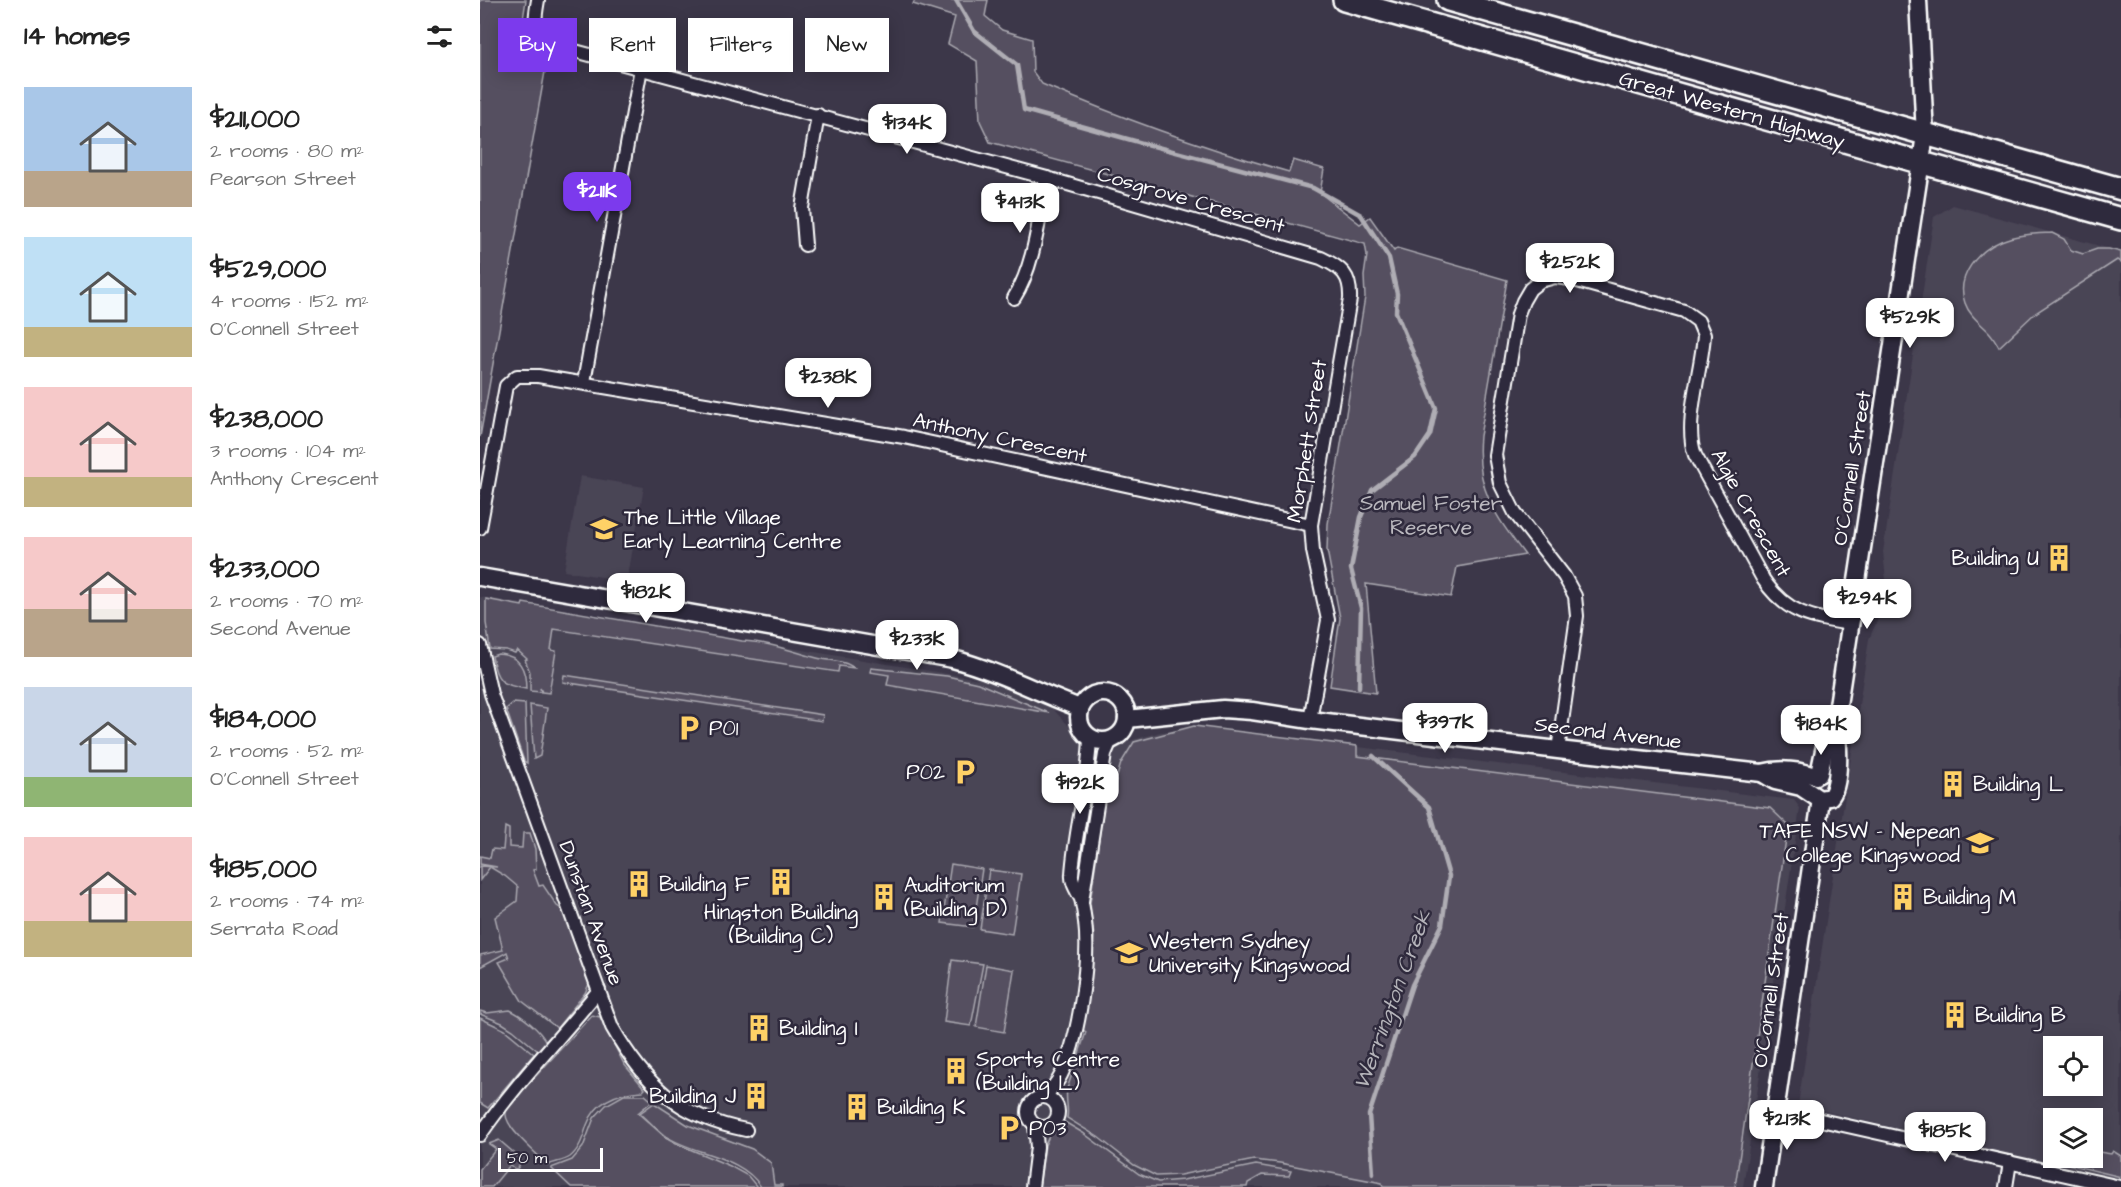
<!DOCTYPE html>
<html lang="en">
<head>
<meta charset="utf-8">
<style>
	body { margin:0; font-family:"Architects Daughter",sans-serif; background:#f2f2f2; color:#222; height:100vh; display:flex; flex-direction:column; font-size:22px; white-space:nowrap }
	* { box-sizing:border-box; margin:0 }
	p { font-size:20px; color:#767676 }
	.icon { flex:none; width:33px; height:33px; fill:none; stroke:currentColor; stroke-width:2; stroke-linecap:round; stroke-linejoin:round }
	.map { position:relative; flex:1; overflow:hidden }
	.panel { display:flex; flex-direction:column; background:#fff; width:480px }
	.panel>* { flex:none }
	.hud { position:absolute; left:18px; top:18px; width:570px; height:54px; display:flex; gap:12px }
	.controls { position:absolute; left:1563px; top:1036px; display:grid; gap:12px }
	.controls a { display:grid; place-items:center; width:60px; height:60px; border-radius:0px; background:#fff; box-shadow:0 3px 15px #0003; font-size:30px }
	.scale { position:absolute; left:18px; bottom:15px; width:105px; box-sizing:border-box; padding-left:6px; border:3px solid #fff; border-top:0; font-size:16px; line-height:21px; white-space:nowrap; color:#fff; -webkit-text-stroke:4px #2f2a3d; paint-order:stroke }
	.price { position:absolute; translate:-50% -51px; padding:0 14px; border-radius:12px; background:#fff; color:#222; font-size:20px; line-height:39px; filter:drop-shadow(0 2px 3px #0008) }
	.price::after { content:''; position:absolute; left:50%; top:36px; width:18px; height:14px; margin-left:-9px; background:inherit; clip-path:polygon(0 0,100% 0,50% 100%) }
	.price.active { background:#7c3aed; color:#fff }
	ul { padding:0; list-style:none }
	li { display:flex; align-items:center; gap:18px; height:150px; padding:0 24px }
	li span { display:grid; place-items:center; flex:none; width:168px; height:120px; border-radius:0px; color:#555 }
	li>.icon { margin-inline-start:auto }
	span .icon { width:72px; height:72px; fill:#fffc; stroke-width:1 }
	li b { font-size:26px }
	h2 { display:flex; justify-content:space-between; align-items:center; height:72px; padding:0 24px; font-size:26px }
	.tag { padding:0 21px; border-radius:0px; background:#fff; box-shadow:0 3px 15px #0003; font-size:21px; line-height:54px }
	.tag.active { background:#7c3aed; color:#fff }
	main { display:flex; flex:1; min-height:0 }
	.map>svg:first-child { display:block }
</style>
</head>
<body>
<main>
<section class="panel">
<h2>14 homes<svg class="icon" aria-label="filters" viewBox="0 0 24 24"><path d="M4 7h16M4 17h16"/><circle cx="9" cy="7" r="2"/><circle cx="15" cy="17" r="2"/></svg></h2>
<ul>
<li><span style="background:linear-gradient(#a9c7e8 70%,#b9a48a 0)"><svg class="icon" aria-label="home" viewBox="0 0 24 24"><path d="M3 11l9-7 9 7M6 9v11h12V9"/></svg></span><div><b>$211,000</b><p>2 rooms · 80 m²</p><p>Pearson Street</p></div></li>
<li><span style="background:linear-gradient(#bfe0f5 75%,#c2b280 0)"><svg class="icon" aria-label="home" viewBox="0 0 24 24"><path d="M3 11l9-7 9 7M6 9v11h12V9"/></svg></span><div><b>$529,000</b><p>4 rooms · 152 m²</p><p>O'Connell Street</p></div></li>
<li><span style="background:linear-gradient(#f6c9c9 75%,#c2b280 0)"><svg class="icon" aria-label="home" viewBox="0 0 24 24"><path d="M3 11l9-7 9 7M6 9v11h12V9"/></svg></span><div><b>$238,000</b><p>3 rooms · 104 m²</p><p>Anthony Crescent</p></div></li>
<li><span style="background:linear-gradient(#f6c9c9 60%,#b9a48a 0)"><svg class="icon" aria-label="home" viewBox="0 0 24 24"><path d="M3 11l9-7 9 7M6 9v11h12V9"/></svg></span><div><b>$233,000</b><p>2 rooms · 70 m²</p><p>Second Avenue</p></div></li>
<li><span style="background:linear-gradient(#c9d6e8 75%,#8fb573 0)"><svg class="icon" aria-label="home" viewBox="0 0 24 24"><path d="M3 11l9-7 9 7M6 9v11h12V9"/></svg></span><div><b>$184,000</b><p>2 rooms · 52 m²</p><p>O'Connell Street</p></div></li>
<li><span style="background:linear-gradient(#f6c9c9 70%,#c2b280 0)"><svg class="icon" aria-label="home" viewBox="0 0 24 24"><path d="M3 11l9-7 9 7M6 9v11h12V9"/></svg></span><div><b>$185,000</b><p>2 rooms · 74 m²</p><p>Serrata Road</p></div></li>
</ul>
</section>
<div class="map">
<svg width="1641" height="1187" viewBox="0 0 1641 1187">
	<rect width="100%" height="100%" fill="#3c3749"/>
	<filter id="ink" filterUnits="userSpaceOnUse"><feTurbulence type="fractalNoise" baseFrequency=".0167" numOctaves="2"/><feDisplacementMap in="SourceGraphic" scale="12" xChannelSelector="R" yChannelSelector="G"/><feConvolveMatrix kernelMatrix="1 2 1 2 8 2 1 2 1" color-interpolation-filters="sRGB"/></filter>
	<g filter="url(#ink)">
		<g fill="#494455" fill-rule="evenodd">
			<path d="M 1473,205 L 1641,252 L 1641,1181 L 1318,1105 L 1389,639 L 1402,610 L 1406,580 L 1403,552 L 1454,217 ZM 1574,1047 L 1612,1047 L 1612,1086 L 1574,1086 ZM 1574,1119 L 1612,1119 L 1612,1158 L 1574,1158 Z"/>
			<polygon points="100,476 164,487 147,581 84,571"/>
			<polygon points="0,597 511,681 572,708 604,742 639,747 649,741 680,732 721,728 1314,800 1320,808 1263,1187 0,1187"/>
		</g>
		<g fill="#555060" stroke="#aaa8b0" stroke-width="1.5">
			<polygon points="0,0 46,0 37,57 66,66 0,437"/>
			<path d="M 435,0 L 508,0 L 505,16 L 522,30 L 552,39 L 553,72 L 562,84 C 643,119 725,148 809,172 L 813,160 L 844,169 L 840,193 L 880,224 L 890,217 L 914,251 L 917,248 L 1027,280 L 1000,436 C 995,489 1015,515 1045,555 L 977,567 L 971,597 L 886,584 L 896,693 L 850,686 L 860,618 L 847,550 L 848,524 L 885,297 L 884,276 L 887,255 L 885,244 L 510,142 L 500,121 L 497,61 L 468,44 L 475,17 L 433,4 Z"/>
			<path d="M 1572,233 L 1584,239 L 1591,250 L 1603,254 L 1617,249 L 1629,249 L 1641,252 L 1641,263 L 1637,260 L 1554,314 L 1519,347 C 1516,342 1513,336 1509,332 C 1500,323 1489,315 1485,303 C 1475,276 1498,251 1521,241 C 1537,234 1555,234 1572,233 Z"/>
			<path d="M 6,599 L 42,606 L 43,603 L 262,641 C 289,642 311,651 337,658 C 349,661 365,660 374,668 L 359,666 L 358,672 L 74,629 L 71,650 L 76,651 L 69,693 L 62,692 L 60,688 L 61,692 L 50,691 L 50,672 L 45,660 L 47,659 L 37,650 L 35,653 L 26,650 L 10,649 L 6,623 Z"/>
			<path d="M 18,654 C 40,655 46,669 46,689 C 21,685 16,681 12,656 Z"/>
			<polygon points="391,668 467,676 498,683 569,713 407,685 409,675 390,672"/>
			<polygon points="84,675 343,715 342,721 83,682"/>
			<polygon points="33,703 45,704 47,763 44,761 26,709"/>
			<polygon points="50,705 67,708 60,756 54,759"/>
			<path d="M 714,726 L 877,746 L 877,756 L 1290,808 L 1308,825 L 1255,1187 L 903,1187 L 902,1183 L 800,1163 L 774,1160 L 700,1175 L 676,1176 L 654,1165 L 618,1137 L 587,1118 C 589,1108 585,1099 587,1089 L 606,1032 L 602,1029 L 606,1013 L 614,937 L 610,903 L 626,790 L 633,790 L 641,763 L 654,742 Z"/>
			<polygon points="25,827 29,829 29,847 42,848 43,833 50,833 55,849 56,869 53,870 59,886 63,885 77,906 83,910 109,984 105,993 77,1028 42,1001 19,962 29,958 27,952 0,967 0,955 23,950 15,917 37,901 38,887 25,876 10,867 0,880 0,866 17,867 0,864 0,856 10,858 12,849 23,850"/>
			<polygon points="471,864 502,869 493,927 462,923"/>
			<polygon points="509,870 541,874 532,934 500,929"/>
			<polygon points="472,960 503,964 491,1026 464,1022"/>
			<polygon points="506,965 534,970 524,1032 496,1027"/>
			<path d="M 30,1010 C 43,1016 60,1030 66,1042 L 58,1051 L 33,1030 L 22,1023 L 0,1014 L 0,1011 L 7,1013 Z"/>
			<path d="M 112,1015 L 120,1017 L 144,1064 L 165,1089 L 163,1091 C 140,1092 116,1100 107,1125 C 103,1137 100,1149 90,1157 C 84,1161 75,1162 68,1165 C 58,1155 24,1127 26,1113 C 26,1111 29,1106 30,1104 Z"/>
			<polygon points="0,1018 25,1030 54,1054 8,1108 0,1103"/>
			<polygon points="144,1095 165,1095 172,1101 158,1113 185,1137 200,1145 250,1166 268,1176 277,1187 91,1187 71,1168 92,1160 103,1147 114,1118 126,1105"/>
			<path d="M 174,1103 L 208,1125 L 272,1149 L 291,1163 L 294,1185 L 302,1185 L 302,1187 L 281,1187 C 261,1155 213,1155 184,1135 C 176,1129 168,1120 160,1113 Z"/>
			<polygon points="583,1121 603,1133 659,1174 678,1182 703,1180 776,1165 811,1171 809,1176 782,1175 768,1183 767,1187 559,1187 565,1145 570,1134"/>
			<polygon points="19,1140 40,1158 39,1166 36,1170 30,1165 12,1187 0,1187 0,1169 16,1149 9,1144"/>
			<polygon points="1613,1151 1631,1154 1633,1151 1641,1156 1641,1177 1575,1161 1576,1158 1612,1158"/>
		</g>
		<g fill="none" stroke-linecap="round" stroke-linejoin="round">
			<g stroke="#afadb4" stroke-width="4.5">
				<polyline points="476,0 494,31 537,65 544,110 662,143 833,188 881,215 909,258 917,294 916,312 956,408 950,435 935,457 892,490 881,517 871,569 881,608 879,687"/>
				<polyline points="893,756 949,807 969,876 962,925 932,985 889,1115 893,1174"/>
			</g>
			<defs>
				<g id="street">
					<path d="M 58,0 C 55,17 51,34 69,44 L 567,178 L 841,258 C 862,268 871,275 870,299 L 831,525 L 833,551 L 848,620 L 830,720"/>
					<polyline points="325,245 322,208 338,115"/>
					<path d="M 534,298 C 555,265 559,216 567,178"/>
					<polyline points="104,382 161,68"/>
					<polyline points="0,528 26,386 37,376 58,376 424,437 831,525"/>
					<path d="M 0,645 L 11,694 L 132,1027 C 165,1085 199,1117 266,1130"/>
					<path d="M 1078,750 L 1097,616 L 1095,596 L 1084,576 L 1035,513 L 1020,483 L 1015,455 L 1038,314 L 1043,301 L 1050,289 L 1060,281 L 1075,277 L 1090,279 L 1204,311 L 1218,321 L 1224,335 C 1222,369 1203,424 1215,455 L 1283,579 C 1306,614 1332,618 1370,624"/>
					<polyline points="602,901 625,754 631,740"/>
					<circle cx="563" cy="1112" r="15"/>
					<path d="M 564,1097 C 571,1090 577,1083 581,1075 C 599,1039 610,962 605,922 C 604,915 603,906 601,899 C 597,891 591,883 592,874 C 595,828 609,783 610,737"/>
					<polyline points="1296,1110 1640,1187"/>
					<path d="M 0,1135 C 36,1083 80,1038 119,990"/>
					<polyline points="552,1187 557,1147 555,1125"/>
					<polyline points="1526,1187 1530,1162"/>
				</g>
				<g id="secondary">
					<path d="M 0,577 L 473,659 C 518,671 557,692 600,708"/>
					<circle cx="623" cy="717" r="24"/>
					<path d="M 647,719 L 743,709 L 772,711 L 830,720 L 1078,750 L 1282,773 C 1301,768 1317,770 1335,776"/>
					<path d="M 1282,773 L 1295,781 L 1321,787 L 1339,799 L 1350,797 C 1361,786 1359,740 1355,725"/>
					<polyline points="1339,774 1345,746 1355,725 1445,135 1438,0"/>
					<polyline points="1284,1187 1341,799"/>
				</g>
				<g id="highway">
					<polyline points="864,0 1641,219"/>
					<polyline points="968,0 1641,189"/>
				</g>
			</defs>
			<use href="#street" stroke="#fff" stroke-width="16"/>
			<use href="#secondary" stroke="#fff" stroke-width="21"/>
			<use href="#highway" stroke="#fff" stroke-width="26"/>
			<use href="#street" stroke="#2f2a3d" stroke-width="12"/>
			<use href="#secondary" stroke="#2f2a3d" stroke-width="16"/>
			<use href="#highway" stroke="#2f2a3d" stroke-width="21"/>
		</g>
	</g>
	<defs>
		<symbol id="school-bare" viewBox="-9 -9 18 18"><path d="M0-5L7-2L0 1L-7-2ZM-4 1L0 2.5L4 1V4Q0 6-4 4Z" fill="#ffd166" stroke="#2f2a3d" stroke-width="2.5" paint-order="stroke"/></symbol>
		<symbol id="building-bare" viewBox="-9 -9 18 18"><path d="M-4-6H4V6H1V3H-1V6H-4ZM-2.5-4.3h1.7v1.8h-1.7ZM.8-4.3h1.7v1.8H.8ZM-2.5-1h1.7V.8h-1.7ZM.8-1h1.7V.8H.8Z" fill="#ffd166" stroke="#2f2a3d" stroke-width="2.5" paint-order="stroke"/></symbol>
		<symbol id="parking-bare" viewBox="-9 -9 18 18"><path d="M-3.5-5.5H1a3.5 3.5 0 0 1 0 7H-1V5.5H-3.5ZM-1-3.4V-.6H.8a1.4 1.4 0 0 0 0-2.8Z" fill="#ffd166" stroke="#2f2a3d" stroke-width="2.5" paint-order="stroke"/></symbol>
		<symbol id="university-bare" viewBox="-9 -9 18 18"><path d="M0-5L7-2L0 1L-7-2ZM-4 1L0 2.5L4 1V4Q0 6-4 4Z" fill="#ffd166" stroke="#2f2a3d" stroke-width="2.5" paint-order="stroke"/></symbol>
	</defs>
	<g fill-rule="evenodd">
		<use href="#school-bare" x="105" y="510" width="38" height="38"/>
		<use href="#building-bare" x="1560" y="539" width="38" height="38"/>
		<use href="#parking-bare" x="190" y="709" width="38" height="38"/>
		<use href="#parking-bare" x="466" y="753" width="38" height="38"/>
		<use href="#building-bare" x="1454" y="765" width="38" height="38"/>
		<use href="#university-bare" x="1481" y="824" width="38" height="38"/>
		<use href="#building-bare" x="282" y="863" width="38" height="38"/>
		<use href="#building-bare" x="140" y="865" width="38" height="38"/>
		<use href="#building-bare" x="385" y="878" width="38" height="38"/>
		<use href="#building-bare" x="1404" y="878" width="38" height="38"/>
		<use href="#university-bare" x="630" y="934" width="38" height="38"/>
		<use href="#building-bare" x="1456" y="996" width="38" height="38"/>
		<use href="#building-bare" x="260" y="1009" width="38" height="38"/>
		<use href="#building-bare" x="457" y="1052" width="38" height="38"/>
		<use href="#building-bare" x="257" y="1077" width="38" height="38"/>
		<use href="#building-bare" x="358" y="1088" width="38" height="38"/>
		<use href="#parking-bare" x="510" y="1109" width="38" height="38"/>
	</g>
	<g text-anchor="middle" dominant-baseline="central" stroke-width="5" stroke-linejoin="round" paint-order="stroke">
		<g font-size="21" fill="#fff" stroke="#2f2a3d">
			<text transform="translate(1252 110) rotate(16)">Great Western Highway</text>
			<text transform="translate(711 200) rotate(16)">Cosgrove Crescent</text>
			<text transform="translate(520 438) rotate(12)">Anthony Crescent</text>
			<text transform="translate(827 441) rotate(-81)">Morphett Street</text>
			<text transform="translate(1372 468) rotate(-81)">O'Connell Street</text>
			<text transform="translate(1271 513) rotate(61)">Algie Crescent</text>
			<text transform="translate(1128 733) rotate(7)">Second Avenue</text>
			<text transform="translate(111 913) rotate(70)">Dunstan Avenue</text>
			<text transform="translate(1291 990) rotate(-82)">O'Connell Street</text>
		</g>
		<g font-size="21" fill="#bbb9bf" stroke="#2f2a3d">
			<text x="951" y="503">Samuel Foster<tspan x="951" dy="24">Reserve</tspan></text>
		</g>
		<g font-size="21" fill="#fff" stroke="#2f2a3d" text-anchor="start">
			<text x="144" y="517">The Little Village<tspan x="144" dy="24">Early Learning Centre</tspan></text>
			<text x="1559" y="558" text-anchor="end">Building U</text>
			<text x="229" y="728">P01</text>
			<text x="465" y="772" text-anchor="end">P02</text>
			<text x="1493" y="784">Building L</text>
			<text x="1480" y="831" text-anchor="end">TAFE NSW - Nepean<tspan x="1480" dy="24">College Kingswood</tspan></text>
			<text x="179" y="884">Building F</text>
			<text x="424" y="885">Auditorium<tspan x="424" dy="24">(Building D)</tspan></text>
			<text x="1443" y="897">Building M</text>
			<text x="301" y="912" text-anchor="middle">Hingston Building<tspan x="301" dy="24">(Building C)</tspan></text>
			<text x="669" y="941">Western Sydney<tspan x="669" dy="24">University Kingswood</tspan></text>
			<text x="1495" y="1015">Building B</text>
			<text x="299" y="1028">Building I</text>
			<text x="496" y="1059">Sports Centre<tspan x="496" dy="24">(Building L)</tspan></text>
			<text x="256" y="1096" text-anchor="end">Building J</text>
			<text x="397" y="1107">Building K</text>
			<text x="549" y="1128">P03</text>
		</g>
		<g font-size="22" font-style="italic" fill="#b5b4ba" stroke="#2f2a3d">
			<text transform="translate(913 1000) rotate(-70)">Werrington Creek</text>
		</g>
	</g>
</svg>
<div class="controls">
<a><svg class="icon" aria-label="locate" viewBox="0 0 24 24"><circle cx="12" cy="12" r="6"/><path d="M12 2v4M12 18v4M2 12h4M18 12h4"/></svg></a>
<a><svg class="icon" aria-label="layers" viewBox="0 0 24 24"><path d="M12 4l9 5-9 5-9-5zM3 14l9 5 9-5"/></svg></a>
</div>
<div class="scale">50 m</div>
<b class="price" style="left:427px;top:155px">$134K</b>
<b class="price active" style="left:117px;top:223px">$211K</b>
<b class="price" style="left:540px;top:234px">$413K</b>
<b class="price" style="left:1090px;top:294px">$252K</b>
<b class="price" style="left:1430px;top:349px">$529K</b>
<b class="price" style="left:348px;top:409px">$238K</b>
<b class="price" style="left:166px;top:624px">$182K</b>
<b class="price" style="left:1387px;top:630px">$294K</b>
<b class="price" style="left:437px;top:671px">$233K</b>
<b class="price" style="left:965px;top:754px">$397K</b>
<b class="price" style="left:1341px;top:756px">$184K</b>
<b class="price" style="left:600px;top:815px">$192K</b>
<b class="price" style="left:1307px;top:1151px">$213K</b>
<b class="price" style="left:1465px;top:1163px">$185K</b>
<div class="hud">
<a class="tag active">Buy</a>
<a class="tag">Rent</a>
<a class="tag">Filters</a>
<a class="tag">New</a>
</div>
</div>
</main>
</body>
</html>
